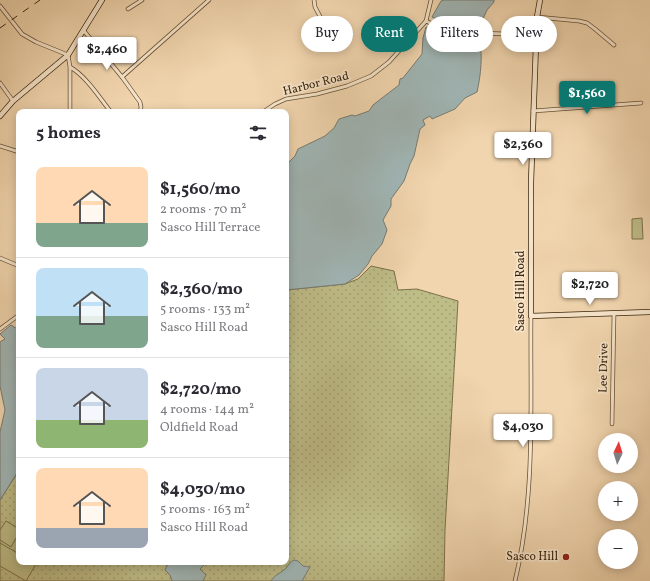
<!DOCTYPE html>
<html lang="en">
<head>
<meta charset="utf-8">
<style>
	body { margin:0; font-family:Vollkorn,serif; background:#f7f7f7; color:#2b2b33; height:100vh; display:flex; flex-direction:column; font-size:15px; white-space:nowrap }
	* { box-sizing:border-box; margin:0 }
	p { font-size:13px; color:#7c7c81 }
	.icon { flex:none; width:22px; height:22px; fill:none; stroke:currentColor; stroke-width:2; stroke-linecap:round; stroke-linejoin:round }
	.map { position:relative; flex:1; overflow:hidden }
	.side { position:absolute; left:16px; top:109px; width:273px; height:456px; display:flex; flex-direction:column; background:#fff; border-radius:8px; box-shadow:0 2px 10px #0003 }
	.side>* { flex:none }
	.guide { position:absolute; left:301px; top:16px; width:289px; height:36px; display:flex; gap:8px }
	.needle { width:26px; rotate:4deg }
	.buttons { position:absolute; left:598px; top:433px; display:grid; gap:8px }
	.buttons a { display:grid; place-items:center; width:40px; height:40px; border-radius:50%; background:#fff; box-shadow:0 2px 10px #0003; font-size:20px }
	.price { position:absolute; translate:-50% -34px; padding:0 9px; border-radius:4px; background:#fff; color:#222; font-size:13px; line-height:26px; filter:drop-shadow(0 1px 2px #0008) }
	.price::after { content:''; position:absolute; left:50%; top:24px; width:12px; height:9px; margin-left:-6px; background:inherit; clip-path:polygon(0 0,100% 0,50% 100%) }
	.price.selected { background:#0f766e; color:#fff }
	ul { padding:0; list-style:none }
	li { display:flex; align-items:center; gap:12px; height:100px; padding:0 20px }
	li+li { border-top:1px solid #e1e1e2 }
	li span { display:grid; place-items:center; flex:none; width:112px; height:80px; border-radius:8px; color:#555 }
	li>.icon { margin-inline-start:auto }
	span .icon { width:48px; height:48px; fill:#fffc; stroke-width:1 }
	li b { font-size:17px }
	h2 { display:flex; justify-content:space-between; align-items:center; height:48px; padding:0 20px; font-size:17px }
	.tag { padding:0 14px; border-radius:18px; background:#fff; box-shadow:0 2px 10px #0003; font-size:14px; line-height:36px }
	.tag.selected { background:#0f766e; color:#fff }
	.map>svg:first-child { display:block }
</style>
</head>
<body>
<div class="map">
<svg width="650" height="581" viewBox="0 0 650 581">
	<defs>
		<pattern id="grass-dots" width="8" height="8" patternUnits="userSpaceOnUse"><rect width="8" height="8" fill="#bebc87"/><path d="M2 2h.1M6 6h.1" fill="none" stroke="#a4a173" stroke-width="1.8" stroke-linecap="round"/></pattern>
	</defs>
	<rect width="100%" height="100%" fill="#f1d5ae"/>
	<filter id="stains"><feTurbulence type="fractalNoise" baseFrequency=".005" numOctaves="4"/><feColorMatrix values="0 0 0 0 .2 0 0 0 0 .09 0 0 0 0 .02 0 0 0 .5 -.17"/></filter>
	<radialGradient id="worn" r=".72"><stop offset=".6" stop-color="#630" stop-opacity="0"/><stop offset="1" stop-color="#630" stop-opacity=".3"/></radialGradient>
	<polygon fill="url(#grass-dots)" stroke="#7c704a" points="371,266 394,271 398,290 417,289 458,301 445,530 444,581 0,581 0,500 19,470 19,562 286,562 286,290 345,284 358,279"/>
	<g fill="#bebc87" stroke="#7c704a">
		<polygon points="642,218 643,239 632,239 632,219"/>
		<polygon points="6,521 19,529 19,533 11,547 0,540 0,530"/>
		<polygon points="0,543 19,554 19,562 33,562 36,564 26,581 0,566"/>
	</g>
	<g fill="#a0b6b6" stroke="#777c72">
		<polygon points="444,0 494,0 494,2 487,10 478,30 470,30 468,26 469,21 466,19 456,17 453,20 451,27 449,26 449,24 432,17 441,1"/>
		<path d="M 426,27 L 445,31 L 444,35 L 458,40 L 458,39 L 464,40 L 466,35 L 479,37 C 483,55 481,74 477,92 L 465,98 L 455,109 L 432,119 L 430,116 L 423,120 L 425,125 L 420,129 L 414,156 L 410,164 L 404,181 L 391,199 L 391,206 L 383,220 L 387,230 L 382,244 L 372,256 L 368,264 L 359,275 L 345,284 L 286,290 L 286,165 L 295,156 L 298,149 L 325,136 L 334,128 L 339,119 L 352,115 L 355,116 L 369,111 L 373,105 L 399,85 L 400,79 L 403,78 L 422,54 L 423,38 Z"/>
		<polygon points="11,325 19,330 19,470 0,500 0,432 5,410 0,386 0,342 5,339 0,334"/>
		<path d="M 294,560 L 298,561 L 303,566 L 310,567 L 302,581 L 271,581 C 275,574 282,573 287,567 C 289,564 290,562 294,560 Z"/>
		<polygon points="169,562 207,562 200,569 206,575 203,581 172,581 170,575 165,570"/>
	</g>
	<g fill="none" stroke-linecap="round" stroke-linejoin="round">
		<defs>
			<g id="street">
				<polyline points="314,0 315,7 323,22"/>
				<path d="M 0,6 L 22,34 L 36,42 L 68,55 L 70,67 C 87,77 99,97 111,112"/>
				<polyline points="128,9 142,0"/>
				<polyline points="426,21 431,0"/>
				<polyline points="84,31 122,77 140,102 141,107 140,112"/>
				<polyline points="70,67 70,112"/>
				<polyline points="122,77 209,0"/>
				<polyline points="0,83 13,101"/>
				<polyline points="533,111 641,103"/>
				<polyline points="263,112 275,104 286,99 317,94 347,86 371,76 389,62 426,21 434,25 455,30 476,33 506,34 537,17 579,21 587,23 595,29 614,45"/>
				<polyline points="0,146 19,152"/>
				<polyline points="0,258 19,266"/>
				<polyline points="0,329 19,315"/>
				<polyline points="612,424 614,313"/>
				<path d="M 515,581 C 536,494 530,404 531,316"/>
			</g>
			<g id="secondary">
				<polyline points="540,0 537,17 531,182 531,316 650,312"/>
				<polyline points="0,116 13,101 68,55 102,0"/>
			</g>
		</defs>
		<use href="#street" stroke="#685134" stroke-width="4.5"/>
		<use href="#secondary" stroke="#3a250c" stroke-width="6"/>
		<use href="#street" stroke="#f6e4ca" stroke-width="3"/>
		<use href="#secondary" stroke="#f6e4ca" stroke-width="4.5"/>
		<polyline stroke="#3a250c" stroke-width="1" stroke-dasharray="7 7" stroke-linecap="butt" points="0,28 40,0"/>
	</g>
	<circle fill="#8f2418" stroke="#f6e4ca" stroke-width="1.5" cx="566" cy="557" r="4"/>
	<g text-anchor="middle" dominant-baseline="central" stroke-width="3.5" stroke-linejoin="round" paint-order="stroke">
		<g font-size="12" fill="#3a250c" stroke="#f6e4ca">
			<text transform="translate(316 84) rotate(-14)">Harbor Road</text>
			<text transform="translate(521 291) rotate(-90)">Sasco Hill Road</text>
			<text transform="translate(604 368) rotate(-89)">Lee Drive</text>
		</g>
		<g font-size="12" fill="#3a250c" stroke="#f6e4ca" text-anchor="end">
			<text x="558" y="557">Sasco Hill</text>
		</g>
	</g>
	<rect width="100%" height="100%" filter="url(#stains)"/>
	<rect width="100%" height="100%" fill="url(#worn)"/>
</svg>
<div class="buttons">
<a><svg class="needle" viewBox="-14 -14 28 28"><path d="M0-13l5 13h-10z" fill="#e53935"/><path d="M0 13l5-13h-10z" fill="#7c7c81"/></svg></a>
<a>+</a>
<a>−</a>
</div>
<b class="price" style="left:107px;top:71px">$2,460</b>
<b class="price selected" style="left:587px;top:115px">$1,560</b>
<b class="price" style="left:523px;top:166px">$2,360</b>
<b class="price" style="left:590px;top:306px">$2,720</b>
<b class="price" style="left:523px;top:448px">$4,030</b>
<div class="guide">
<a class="tag">Buy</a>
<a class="tag selected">Rent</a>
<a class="tag">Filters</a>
<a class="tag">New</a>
</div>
<section class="side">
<h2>5 homes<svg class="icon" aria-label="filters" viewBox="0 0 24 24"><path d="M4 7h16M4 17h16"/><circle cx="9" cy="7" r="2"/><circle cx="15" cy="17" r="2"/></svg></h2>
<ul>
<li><span style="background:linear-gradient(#ffd9b3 70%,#7fa58c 0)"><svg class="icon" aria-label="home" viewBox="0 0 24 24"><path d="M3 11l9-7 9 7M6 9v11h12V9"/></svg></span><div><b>$1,560/mo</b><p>2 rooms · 70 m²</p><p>Sasco Hill Terrace</p></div></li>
<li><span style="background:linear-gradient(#bfe0f5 60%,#7fa58c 0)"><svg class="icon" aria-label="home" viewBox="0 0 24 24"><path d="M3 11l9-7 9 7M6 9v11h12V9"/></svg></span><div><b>$2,360/mo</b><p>5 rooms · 133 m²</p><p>Sasco Hill Road</p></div></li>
<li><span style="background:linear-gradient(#c9d6e8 65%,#8fb573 0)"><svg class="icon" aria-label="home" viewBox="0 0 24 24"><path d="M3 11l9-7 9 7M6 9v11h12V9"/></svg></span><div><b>$2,720/mo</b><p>4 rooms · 144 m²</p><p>Oldfield Road</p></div></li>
<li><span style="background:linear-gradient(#ffd9b3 75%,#9aa5b1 0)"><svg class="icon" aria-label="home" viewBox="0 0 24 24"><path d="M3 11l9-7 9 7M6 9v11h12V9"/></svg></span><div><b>$4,030/mo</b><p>5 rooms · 163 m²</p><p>Sasco Hill Road</p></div></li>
</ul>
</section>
</div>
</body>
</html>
